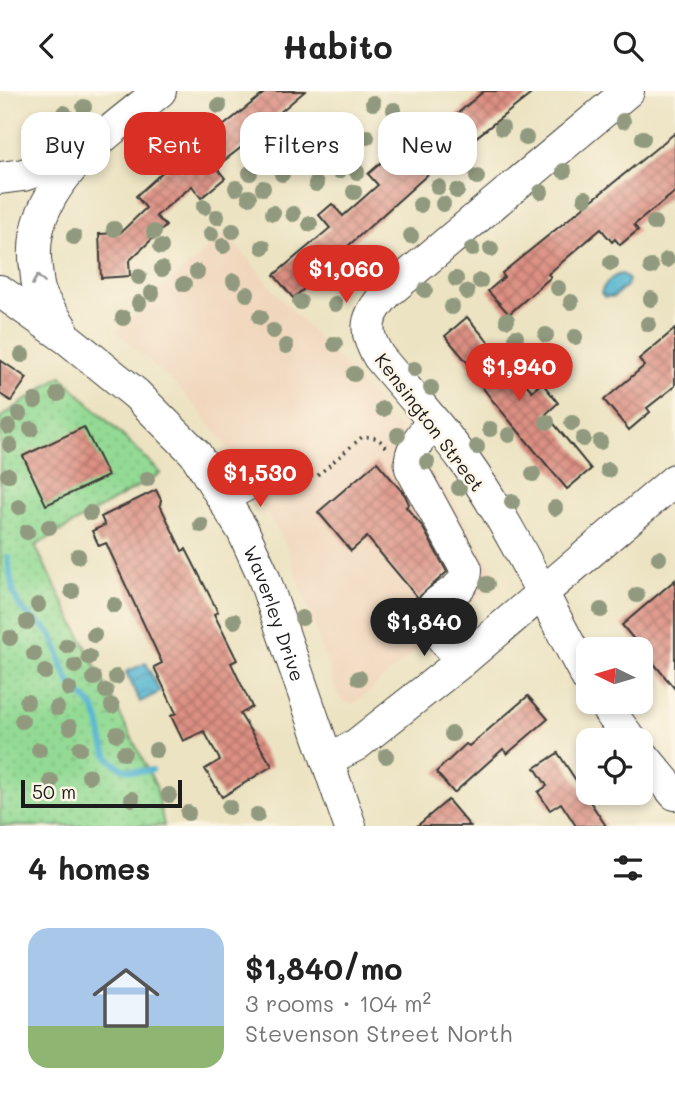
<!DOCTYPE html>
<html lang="en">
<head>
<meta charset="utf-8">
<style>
	body { margin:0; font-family:Mali,sans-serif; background:#f6f6f6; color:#222; height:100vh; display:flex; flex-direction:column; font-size:26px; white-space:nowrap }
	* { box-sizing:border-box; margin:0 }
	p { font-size:23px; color:#767676 }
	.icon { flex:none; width:38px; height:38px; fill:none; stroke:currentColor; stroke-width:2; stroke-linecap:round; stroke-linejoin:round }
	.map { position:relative; height:735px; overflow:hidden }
	.sheet { display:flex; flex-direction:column; background:#fff; flex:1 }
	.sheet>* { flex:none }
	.top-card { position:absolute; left:21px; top:21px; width:634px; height:63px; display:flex; gap:14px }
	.needle { width:46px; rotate:275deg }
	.buttons { position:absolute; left:576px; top:546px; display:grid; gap:14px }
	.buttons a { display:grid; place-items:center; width:77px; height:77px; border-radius:14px; background:#fff; box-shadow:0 4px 10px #0003; font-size:35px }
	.scale { position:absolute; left:21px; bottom:18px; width:161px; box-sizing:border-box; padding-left:7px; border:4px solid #1c1c1c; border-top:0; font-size:19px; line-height:24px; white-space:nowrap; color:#1c1c1c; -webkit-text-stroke:5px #fcf5e5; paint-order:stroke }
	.price { position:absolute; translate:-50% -60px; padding:0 16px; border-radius:24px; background:#d93025; color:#fff; font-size:23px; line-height:46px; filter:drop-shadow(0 2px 4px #0008) }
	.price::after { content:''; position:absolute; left:50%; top:42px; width:21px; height:16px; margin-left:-10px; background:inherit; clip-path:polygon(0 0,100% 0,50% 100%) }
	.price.current { background:#222; color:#fff }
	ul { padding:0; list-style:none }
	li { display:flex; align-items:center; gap:21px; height:175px; padding:0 28px }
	li span { display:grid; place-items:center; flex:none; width:196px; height:140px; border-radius:21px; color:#555 }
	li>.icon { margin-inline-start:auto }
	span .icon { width:84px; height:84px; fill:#fffc; stroke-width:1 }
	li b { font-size:30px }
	h2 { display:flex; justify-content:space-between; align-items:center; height:84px; padding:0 28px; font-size:30px }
	.tag { padding:0 24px; border-radius:21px; background:#fff; box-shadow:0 4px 10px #0003; font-size:24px; line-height:63px }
	.tag.current { background:#d93025; color:#fff }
	header { display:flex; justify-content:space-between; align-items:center; height:91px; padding:0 28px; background:#fff; font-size:32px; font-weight:700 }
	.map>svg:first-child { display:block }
</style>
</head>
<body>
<header><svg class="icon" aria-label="back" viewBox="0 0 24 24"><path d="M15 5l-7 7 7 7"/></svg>Habito<svg class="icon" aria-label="search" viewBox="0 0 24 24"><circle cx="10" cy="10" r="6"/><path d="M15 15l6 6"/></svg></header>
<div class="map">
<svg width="675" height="735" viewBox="0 0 675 735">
	<defs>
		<pattern id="green-dots" width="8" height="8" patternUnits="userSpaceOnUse" patternTransform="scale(1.75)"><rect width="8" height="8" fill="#93da94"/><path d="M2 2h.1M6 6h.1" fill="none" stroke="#7eba7f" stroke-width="1.8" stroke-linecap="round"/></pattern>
		<pattern id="water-waves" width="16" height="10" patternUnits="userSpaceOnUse" patternTransform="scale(1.75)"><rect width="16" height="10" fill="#52b5d1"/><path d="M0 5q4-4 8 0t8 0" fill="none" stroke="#4392a9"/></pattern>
		<pattern id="building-cross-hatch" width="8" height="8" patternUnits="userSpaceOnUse" patternTransform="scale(1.75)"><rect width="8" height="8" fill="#dc9083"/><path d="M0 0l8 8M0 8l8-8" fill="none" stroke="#b2756a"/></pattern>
	</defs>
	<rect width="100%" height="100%" fill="#fcf5e5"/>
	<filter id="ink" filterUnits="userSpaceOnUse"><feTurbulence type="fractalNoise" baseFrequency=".0143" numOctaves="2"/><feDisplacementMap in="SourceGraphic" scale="14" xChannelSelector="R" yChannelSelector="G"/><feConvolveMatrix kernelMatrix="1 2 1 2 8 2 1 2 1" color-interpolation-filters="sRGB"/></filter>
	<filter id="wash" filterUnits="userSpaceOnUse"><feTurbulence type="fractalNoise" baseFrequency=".00686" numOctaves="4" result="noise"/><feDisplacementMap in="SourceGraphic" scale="28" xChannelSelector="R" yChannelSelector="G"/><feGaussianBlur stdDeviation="1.57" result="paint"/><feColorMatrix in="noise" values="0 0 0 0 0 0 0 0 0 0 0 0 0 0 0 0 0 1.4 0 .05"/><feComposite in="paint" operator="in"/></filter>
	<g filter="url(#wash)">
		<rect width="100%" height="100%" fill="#ece3c2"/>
		<polygon fill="#f0d6bc" points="226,141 282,209 348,278 398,337 451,406 498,489 354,613 345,611 339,607 287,457 240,373 201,322 177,295 116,240"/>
		<polygon fill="url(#green-dots)" stroke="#587b58" stroke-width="2" points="61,285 161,382 35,455 156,695 164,735 0,735 0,327"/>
		<g fill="url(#water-waves)" stroke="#376876" stroke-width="2">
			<path d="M 622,183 L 629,189 L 627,194 L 614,206 L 604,206 L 601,202 C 604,193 613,184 622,183 Z"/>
			<polygon points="146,572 160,601 140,611 126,581"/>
		</g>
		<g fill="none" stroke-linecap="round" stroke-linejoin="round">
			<path stroke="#52b5d1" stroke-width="6" d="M 8,466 C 11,487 11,511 29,525 C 38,532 47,536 53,547 C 60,561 61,578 70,592 C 77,602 89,608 95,620 C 103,634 100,658 112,670 C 124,682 137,681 152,679"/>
		</g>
		<g id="blocks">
			<g fill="url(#building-cross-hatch)">
				<polygon points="267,0 305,0 272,28 273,30 261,41 216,76 225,87 201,107 192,95 156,125 166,135 129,170 130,185 101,187 99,143 120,142 146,117 136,105 195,52 198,55"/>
				<polygon points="484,0 535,0 460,59 468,68 455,80 445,68 338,164 341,167 293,207 274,184 330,137 319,124 332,113 343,125 378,94 368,83 382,71 388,78 403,65 405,67"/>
				<polygon points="675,42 675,101 634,134 638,139 620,154 615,148 612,151 601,138 548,183 551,186 509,223 488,200 504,186 502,182"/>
				<polygon points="467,226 512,279 513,278 532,300 542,292 558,312 546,323 591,378 567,398 493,310 469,279 472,277 445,245"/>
				<polygon points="675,238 675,295 647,317 650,321 629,339 604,309 644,275 639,268"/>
				<polygon points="0,269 27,287 11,310 0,303"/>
				<polygon points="84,336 108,385 46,414 23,365"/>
				<polygon points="377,371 405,404 409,413 406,416 422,435 447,481 418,507 367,446 351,460 318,421"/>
				<polygon points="156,399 161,409 160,414 182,460 186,458 218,521 214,523 237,569 231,572 252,616 240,623 272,675 222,706 205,678 220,669 204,640 183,650 171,625 176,622 154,576 162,572 106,452 99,455 92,440 105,434 101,426"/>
				<polygon points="675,489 675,598 622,534"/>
				<polygon points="528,605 548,628 507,663 503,658 454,702 436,681 466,653 469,655"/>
				<polygon points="558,662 606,735 576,735 561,712 550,719 538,701 547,695 535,677"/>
				<polygon points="448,709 470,735 417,735"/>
			</g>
		</g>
	</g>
	<g filter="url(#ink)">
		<use href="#blocks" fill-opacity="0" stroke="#3b3a35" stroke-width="2"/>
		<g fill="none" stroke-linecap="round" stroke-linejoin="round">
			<defs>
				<g id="minor">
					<polyline points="0,87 23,84 82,65"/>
					<path id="s1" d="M 0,200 L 69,249 L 136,303 L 195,362 L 243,440 L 263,484 L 350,735"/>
					<path d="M 61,236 C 55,226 45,215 41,204 C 37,196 37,186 36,177 C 24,97 106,44 160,0"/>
					<path d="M 432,331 C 422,345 408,359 411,377 L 466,478 C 467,504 430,506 431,524 C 431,536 454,561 461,571"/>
					<polyline points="223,406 273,380"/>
					<path d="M 588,588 C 547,515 513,437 464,369 C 438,333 407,300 379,266 C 362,239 366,225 387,202 L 628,0"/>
					<polyline points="602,611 631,649"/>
					<polyline points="640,661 675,703"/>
					<polyline points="327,669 356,654 461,571 675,389"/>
				</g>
			</defs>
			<use href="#minor" stroke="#3b3a35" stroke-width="34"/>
			<path stroke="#3b3a35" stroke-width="3.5" stroke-dasharray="2 5" stroke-linecap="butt" d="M 297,369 L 312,385 L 317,385 L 362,346 C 374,345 379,347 386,356"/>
			<use href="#minor" stroke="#fff" stroke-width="32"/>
		</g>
		<g fill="#919a7e">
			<circle cx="373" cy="12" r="8"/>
			<circle cx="219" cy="15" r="8"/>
			<circle cx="84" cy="16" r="8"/>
			<circle cx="394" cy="19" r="8"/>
			<circle cx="64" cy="22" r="8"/>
			<circle cx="623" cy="30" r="8"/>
			<circle cx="329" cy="34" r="8"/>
			<circle cx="80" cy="36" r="8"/>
			<circle cx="183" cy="37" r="8"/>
			<circle cx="502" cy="37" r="8"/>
			<circle cx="367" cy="46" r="8"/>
			<circle cx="526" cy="47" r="8"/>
			<circle cx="643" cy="47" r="8"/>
			<circle cx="407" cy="50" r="8"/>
			<circle cx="335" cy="61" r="8"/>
			<circle cx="356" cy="65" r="8"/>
			<circle cx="138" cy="70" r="8"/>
			<circle cx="297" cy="72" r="8"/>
			<circle cx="339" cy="80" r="8"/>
			<circle cx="564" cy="80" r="8"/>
			<circle cx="357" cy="81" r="8"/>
			<circle cx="250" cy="82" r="8"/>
			<circle cx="282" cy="83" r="8"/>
			<circle cx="477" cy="86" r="8"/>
			<circle cx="316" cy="93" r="8"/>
			<circle cx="438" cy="96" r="8"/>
			<circle cx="236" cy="97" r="8"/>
			<circle cx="263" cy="97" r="8"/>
			<circle cx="457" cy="100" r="8"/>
			<circle cx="354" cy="101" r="8"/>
			<circle cx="541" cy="101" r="8"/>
			<circle cx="249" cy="106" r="8"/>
			<circle cx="585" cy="107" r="8"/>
			<circle cx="443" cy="113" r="8"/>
			<circle cx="420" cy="114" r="8"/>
			<circle cx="204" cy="116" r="8"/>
			<circle cx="273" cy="122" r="8"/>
			<circle cx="293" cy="123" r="8"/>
			<circle cx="217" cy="126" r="8"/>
			<circle cx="654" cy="132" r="8"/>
			<circle cx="310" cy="133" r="8"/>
			<circle cx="114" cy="138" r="8"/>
			<circle cx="233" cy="140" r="8"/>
			<circle cx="154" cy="141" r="8"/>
			<circle cx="211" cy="143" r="8"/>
			<circle cx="411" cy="145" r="8"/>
			<circle cx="74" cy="146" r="8"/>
			<circle cx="223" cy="155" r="8"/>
			<circle cx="161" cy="156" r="8"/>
			<circle cx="263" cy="156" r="8"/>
			<circle cx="472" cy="158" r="8"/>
			<circle cx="491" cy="158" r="8"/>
			<circle cx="379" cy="169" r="8"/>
			<circle cx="667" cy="169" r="8"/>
			<circle cx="611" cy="172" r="8"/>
			<circle cx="651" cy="176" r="8"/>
			<circle cx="162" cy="178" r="8"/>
			<circle cx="197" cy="181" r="8"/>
			<circle cx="364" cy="184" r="8"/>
			<circle cx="139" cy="186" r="8"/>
			<circle cx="456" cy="188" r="8"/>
			<circle cx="234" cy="190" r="8"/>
			<circle cx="480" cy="190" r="8"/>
			<circle cx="184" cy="193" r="8"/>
			<circle cx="558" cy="197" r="8"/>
			<circle cx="425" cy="199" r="8"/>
			<circle cx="467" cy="201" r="8"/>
			<circle cx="152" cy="202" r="8"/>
			<circle cx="247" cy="203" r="8"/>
			<circle cx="651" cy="208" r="8"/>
			<circle cx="300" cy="211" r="8"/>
			<circle cx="571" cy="211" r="8"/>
			<circle cx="139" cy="212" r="8"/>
			<circle cx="335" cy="213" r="8"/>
			<circle cx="452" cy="216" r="8"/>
			<circle cx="260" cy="226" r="8"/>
			<circle cx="123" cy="227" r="8"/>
			<circle cx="507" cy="229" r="8"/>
			<circle cx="648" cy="233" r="8"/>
			<circle cx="273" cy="240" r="8"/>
			<circle cx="546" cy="244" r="8"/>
			<circle cx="516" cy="246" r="8"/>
			<circle cx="575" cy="246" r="8"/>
			<circle cx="335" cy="253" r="8"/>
			<circle cx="286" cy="255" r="8"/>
			<circle cx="22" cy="264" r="8"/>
			<circle cx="414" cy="278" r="8"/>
			<circle cx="563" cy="282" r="8"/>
			<circle cx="354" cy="283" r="8"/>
			<circle cx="431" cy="297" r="8"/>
			<circle cx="58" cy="303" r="8"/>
			<circle cx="35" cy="310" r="8"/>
			<circle cx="383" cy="318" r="8"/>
			<circle cx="19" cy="323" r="8"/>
			<circle cx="547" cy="331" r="8"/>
			<circle cx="572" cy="332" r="8"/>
			<circle cx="9" cy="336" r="8"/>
			<circle cx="31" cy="338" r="8"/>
			<circle cx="490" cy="338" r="8"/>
			<circle cx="398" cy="344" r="8"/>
			<circle cx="509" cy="344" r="8"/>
			<circle cx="583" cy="348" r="8"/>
			<circle cx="600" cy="351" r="8"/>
			<circle cx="10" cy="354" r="8"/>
			<circle cx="477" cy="356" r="8"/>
			<circle cx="427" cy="371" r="8"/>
			<circle cx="608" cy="379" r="8"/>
			<circle cx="533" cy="383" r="8"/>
			<circle cx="8" cy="384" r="8"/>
			<circle cx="147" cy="388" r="8"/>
			<circle cx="459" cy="397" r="8"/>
			<circle cx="512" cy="411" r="8"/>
			<circle cx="19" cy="416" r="8"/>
			<circle cx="555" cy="417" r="8"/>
			<circle cx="90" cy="422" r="8"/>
			<circle cx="201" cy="434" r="8"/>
			<circle cx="49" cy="436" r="8"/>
			<circle cx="27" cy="441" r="8"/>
			<circle cx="78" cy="465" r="8"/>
			<circle cx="659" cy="467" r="8"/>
			<circle cx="487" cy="493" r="8"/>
			<circle cx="72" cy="500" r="8"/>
			<circle cx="637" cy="504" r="8"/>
			<circle cx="38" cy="514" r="8"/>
			<circle cx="114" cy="514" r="8"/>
			<circle cx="601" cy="519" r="8"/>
			<circle cx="455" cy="521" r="8"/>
			<circle cx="302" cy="527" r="8"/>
			<circle cx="410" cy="527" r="8"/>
			<circle cx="234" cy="530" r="8"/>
			<circle cx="27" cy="531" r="8"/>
			<circle cx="94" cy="544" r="8"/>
			<circle cx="10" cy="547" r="8"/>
			<circle cx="67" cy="555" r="8"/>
			<circle cx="34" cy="563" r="8"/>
			<circle cx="89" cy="566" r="8"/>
			<circle cx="75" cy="575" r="8"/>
			<circle cx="45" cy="581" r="8"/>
			<circle cx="116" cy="586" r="8"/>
			<circle cx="94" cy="587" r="8"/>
			<circle cx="359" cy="587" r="8"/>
			<circle cx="69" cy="598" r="8"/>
			<circle cx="106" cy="600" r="8"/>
			<circle cx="27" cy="611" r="8"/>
			<circle cx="112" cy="615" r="8"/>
			<circle cx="57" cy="617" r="8"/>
			<circle cx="22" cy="630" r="8"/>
			<circle cx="70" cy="636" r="8"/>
			<circle cx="117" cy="643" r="8"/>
			<circle cx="452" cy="643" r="8"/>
			<circle cx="80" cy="657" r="8"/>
			<circle cx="39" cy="659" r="8"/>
			<circle cx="156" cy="659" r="8"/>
			<circle cx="124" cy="662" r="8"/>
			<circle cx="386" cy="665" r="8"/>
			<circle cx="89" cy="685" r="8"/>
			<circle cx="51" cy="690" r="8"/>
			<circle cx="169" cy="704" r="8"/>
			<circle cx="132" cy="708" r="8"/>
			<circle cx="229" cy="716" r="8"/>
			<circle cx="188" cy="722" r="8"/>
			<circle cx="257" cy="724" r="8"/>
		</g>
		<defs><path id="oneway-chevron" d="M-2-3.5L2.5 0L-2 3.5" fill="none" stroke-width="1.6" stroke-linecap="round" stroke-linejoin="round" transform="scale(1.75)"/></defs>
		<use stroke="#999" href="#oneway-chevron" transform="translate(38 189) rotate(-99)"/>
	</g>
	<g text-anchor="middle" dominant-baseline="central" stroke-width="5" stroke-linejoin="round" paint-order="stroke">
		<g font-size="19" fill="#1c1c1c" stroke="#fcf5e5">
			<text transform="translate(430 331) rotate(53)">Kensington Street</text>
			<text stroke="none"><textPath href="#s1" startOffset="434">Waverley Drive</textPath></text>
		</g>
	</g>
</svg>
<div class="buttons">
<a><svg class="needle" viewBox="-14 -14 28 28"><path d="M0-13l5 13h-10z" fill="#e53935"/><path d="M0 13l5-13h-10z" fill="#767676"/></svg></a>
<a><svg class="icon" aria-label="locate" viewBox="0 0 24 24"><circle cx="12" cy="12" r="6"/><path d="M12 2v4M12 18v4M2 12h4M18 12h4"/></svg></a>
</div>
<div class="scale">50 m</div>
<b class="price" style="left:346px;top:214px">$1,060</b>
<b class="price" style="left:519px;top:312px">$1,940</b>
<b class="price" style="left:260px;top:418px">$1,530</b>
<b class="price current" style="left:424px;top:567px">$1,840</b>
<div class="top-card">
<a class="tag">Buy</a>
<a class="tag current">Rent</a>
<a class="tag">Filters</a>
<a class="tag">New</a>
</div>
</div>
<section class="sheet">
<h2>4 homes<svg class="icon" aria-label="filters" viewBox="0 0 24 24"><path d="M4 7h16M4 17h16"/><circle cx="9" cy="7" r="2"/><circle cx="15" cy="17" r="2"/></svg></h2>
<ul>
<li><span style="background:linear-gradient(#a9c7e8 70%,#8fb573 0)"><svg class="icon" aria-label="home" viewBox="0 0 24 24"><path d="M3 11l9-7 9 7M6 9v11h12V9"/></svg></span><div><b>$1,840/mo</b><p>3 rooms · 104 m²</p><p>Stevenson Street North</p></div></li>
</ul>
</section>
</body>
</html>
